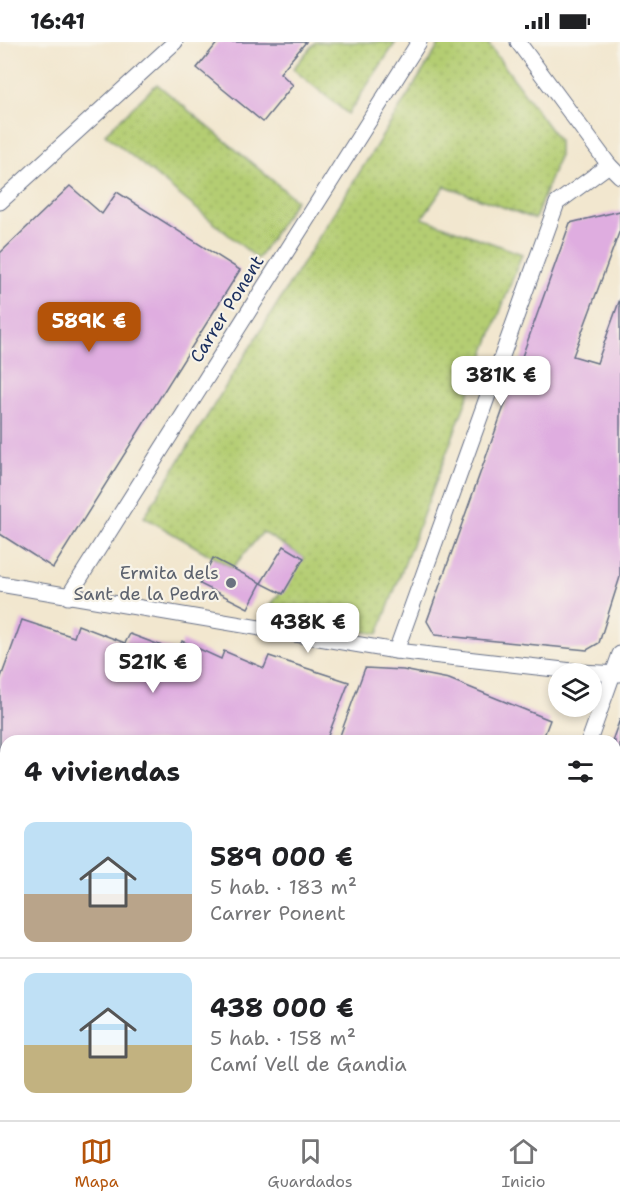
<!DOCTYPE html>
<html lang="es">
<head>
<meta charset="utf-8">
<style>
	body { margin:0; font-family:"Shantell Sans",sans-serif; background:#f6f6f6; color:#202124; height:100vh; display:flex; flex-direction:column; font-size:22px; white-space:nowrap }
	* { box-sizing:border-box; margin:0 }
	p { font-size:20px; color:#757577 }
	.icon { flex:none; width:33px; height:33px; fill:none; stroke:currentColor; stroke-width:2; stroke-linecap:round; stroke-linejoin:round }
	.map { position:relative; flex:1; overflow:hidden }
	.drawer { position:absolute; left:0px; top:693px; width:621px; height:386px; display:flex; flex-direction:column; background:#fff; border-radius:18px 18px 0 0; box-shadow:0 3px 9px #0003 }
	.drawer>* { flex:none }
	.tools { position:absolute; left:548px; top:621px; display:grid; gap:12px }
	.tools a { display:grid; place-items:center; width:54px; height:54px; border-radius:50%; background:#fff; box-shadow:0 3px 9px #0003; font-size:30px }
	.price { position:absolute; translate:-50% -51px; padding:0 14px; border-radius:12px; background:#fff; color:#222; font-size:20px; line-height:39px; filter:drop-shadow(0 2px 3px #0008) }
	.price::after { content:''; position:absolute; left:50%; top:36px; width:18px; height:14px; margin-left:-9px; background:inherit; clip-path:polygon(0 0,100% 0,50% 100%) }
	.price.current { background:#b45309; color:#fff }
	ul { padding:0; list-style:none }
	li { display:flex; align-items:center; gap:18px; height:150px; padding:0 24px }
	li+li { border-top:2px solid #e0e0e0 }
	li span { display:grid; place-items:center; flex:none; width:168px; height:120px; border-radius:12px; color:#555 }
	li>.icon { margin-inline-start:auto }
	span .icon { width:72px; height:72px; fill:#fffc; stroke-width:1 }
	li b { font-size:26px }
	h2 { display:flex; justify-content:space-between; align-items:center; height:72px; padding:0 24px; font-size:26px }
	.status { display:flex; justify-content:space-between; align-items:center; height:42px; padding:0 30px; background:#fff; direction:ltr }
	.status svg { height:16px; fill:currentColor }
	.dock { display:flex; justify-content:space-around; align-items:center; height:84px; border-top:2px solid #e0e0e0; background:#fff; font-size:16px; color:#757577 }
	.dock a { display:grid; justify-items:center; gap:3px }
	.dock .current { color:#b45309 }
	.map>svg:first-child { display:block }
</style>
</head>
<body>
<div class="status"><b>16:41</b><svg viewBox="0 0 49 12"><path d="M0 12V9h3v3zM5 12V6h3v6zM10 12V3h3v9zM15 12V0h3v12zM26 1h20v11H26zM47 4h2v5h-2z"/></svg></div>
<div class="map">
<svg width="620" height="1078" viewBox="0 0 620 1078">
	<defs>
		<pattern id="green-dots" width="8" height="8" patternUnits="userSpaceOnUse" patternTransform="scale(1.5)"><rect width="8" height="8" fill="#b4cd72"/><path d="M2 2h.1M6 6h.1" fill="none" stroke="#9ab065" stroke-width="1.8" stroke-linecap="round"/></pattern>
	</defs>
	<rect width="100%" height="100%" fill="#f7f3e8"/>
	<filter id="ink" filterUnits="userSpaceOnUse"><feTurbulence type="fractalNoise" baseFrequency=".0167" numOctaves="2"/><feDisplacementMap in="SourceGraphic" scale="12" xChannelSelector="R" yChannelSelector="G"/><feConvolveMatrix kernelMatrix="1 2 1 2 8 2 1 2 1" color-interpolation-filters="sRGB"/></filter>
	<filter id="wash" filterUnits="userSpaceOnUse"><feTurbulence type="fractalNoise" baseFrequency=".008" numOctaves="4" result="noise"/><feDisplacementMap in="SourceGraphic" scale="24" xChannelSelector="R" yChannelSelector="G"/><feGaussianBlur stdDeviation="1.35" result="paint"/><feColorMatrix in="noise" values="0 0 0 0 0 0 0 0 0 0 0 0 0 0 0 0 0 1.4 0 .05"/><feComposite in="paint" operator="in"/></filter>
	<g filter="url(#wash)">
		<rect width="100%" height="100%" fill="#f2e7cf"/>
		<g fill="url(#green-dots)" stroke="#687e68" stroke-width="1.5">
			<polygon points="315,0 396,0 348,72 293,27"/>
			<polygon points="441,0 487,0 559,99 559,114 535,177 445,144 422,176 522,212 378,592 264,573 304,516 263,490 232,526 144,475"/>
			<polygon points="157,42 296,158 258,217 105,92"/>
		</g>
		<g id="blocks">
			<g fill="#dfade0">
				<polygon points="218,0 306,0 280,31 293,43 263,80 197,26"/>
				<polygon points="70,144 102,172 117,150 240,228 53,526 0,492 0,211"/>
				<polygon points="620,169 620,188 573,314 597,321 620,257 620,535 599,601 587,608 435,593 427,579 570,181"/>
				<polygon points="284,504 304,516 283,552 261,541"/>
				<polygon points="213,516 261,541 248,566 200,542"/>
				<polygon points="22,578 74,595 78,583 125,601 130,592 178,610 182,599 221,617 224,609 264,626 269,614 349,640 326,699 6,699 6,774 0,788 0,638"/>
				<polygon points="365,626 403,628 449,637 550,678 542,699 338,699"/>
				<polygon points="620,677 620,785 615,785 615,699 612,699"/>
			</g>
		</g>
	</g>
	<g filter="url(#ink)">
		<use href="#blocks" fill-opacity="0" stroke="#666f86" stroke-width="1.5"/>
		<g fill="none" stroke-linecap="round" stroke-linejoin="round">
			<defs>
				<g id="street">
					<polyline points="518,0 609,123 620,134"/>
					<polyline points="0,160 175,0"/>
					<polyline points="0,542 396,609 581,630 620,632"/>
					<polyline points="68,555 419,0"/>
					<polyline points="396,609 557,161 609,123"/>
					<polyline points="589,699 620,612"/>
					<polyline points="0,810 6,810"/>
					<polyline points="615,818 620,819"/>
					<polyline points="0,918 6,918"/>
				</g>
				<g id="secondary">
					<polyline points="0,867 6,867"/>
					<polyline points="615,870 620,870"/>
					<polyline points="615,886 620,885"/>
					<polyline points="615,1059 620,1056"/>
					<polyline points="547,1072 549,1078"/>
					<polyline points="509,1078 510,1072"/>
					<polyline points="582,1078 592,1072"/>
				</g>
			</defs>
			<use href="#street" stroke="#666f86" stroke-width="17"/>
			<use href="#secondary" stroke="#666f86" stroke-width="23"/>
			<use href="#street" stroke="#fff" stroke-width="15"/>
			<use href="#secondary" stroke="#fde5c5" stroke-width="21"/>
		</g>
	</g>
	<circle fill="#6b7280" stroke="#f7f3e8" stroke-width="2" cx="231" cy="541" r="6"/>
	<g text-anchor="middle" dominant-baseline="central" stroke-width="4.5" stroke-linejoin="round" paint-order="stroke">
		<g font-size="18" fill="#1b2f5e" stroke="#f7f3e8">
			<text transform="translate(227 267) rotate(-58)">Carrer Ponent</text>
		</g>
		<g font-size="18" fill="#5b616d" stroke="#f7f3e8" text-anchor="end">
			<text x="219" y="531">Ermita dels<tspan x="219" dy="21">Sant de la Pedra</tspan></text>
		</g>
	</g>
</svg>
<div class="tools">
<a><svg class="icon" aria-label="layers" viewBox="0 0 24 24"><path d="M12 4l9 5-9 5-9-5zM3 14l9 5 9-5"/></svg></a>
</div>
<b class="price current" style="left:89px;top:311px">589K €</b>
<b class="price" style="left:501px;top:365px">381K €</b>
<b class="price" style="left:308px;top:612px">438K €</b>
<b class="price" style="left:153px;top:652px">521K €</b>
<section class="drawer">
<h2>4 viviendas<svg class="icon" aria-label="filters" viewBox="0 0 24 24"><path d="M4 7h16M4 17h16"/><circle cx="9" cy="7" r="2"/><circle cx="15" cy="17" r="2"/></svg></h2>
<ul>
<li><span style="background:linear-gradient(#bfe0f5 60%,#b9a48a 0)"><svg class="icon" aria-label="home" viewBox="0 0 24 24"><path d="M3 11l9-7 9 7M6 9v11h12V9"/></svg></span><div><b>589 000 €</b><p>5 hab. · 183 m²</p><p>Carrer Ponent</p></div></li>
<li><span style="background:linear-gradient(#bfe0f5 60%,#c2b280 0)"><svg class="icon" aria-label="home" viewBox="0 0 24 24"><path d="M3 11l9-7 9 7M6 9v11h12V9"/></svg></span><div><b>438 000 €</b><p>5 hab. · 158 m²</p><p>Camí Vell de Gandia</p></div></li>
</ul>
</section>
</div>
<nav class="dock">
<a class="current"><svg class="icon" aria-label="map" viewBox="0 0 24 24"><path d="M3 6l6-2 6 2 6-2v14l-6 2-6-2-6 2zM9 4v14M15 6v14"/></svg>Mapa</a>
<a><svg class="icon" aria-label="saved" viewBox="0 0 24 24"><path d="M7 4h10v16l-5-4-5 4z"/></svg>Guardados</a>
<a><svg class="icon" aria-label="home" viewBox="0 0 24 24"><path d="M3 11l9-7 9 7M6 9v11h12V9"/></svg>Inicio</a>
</nav>
</body>
</html>
